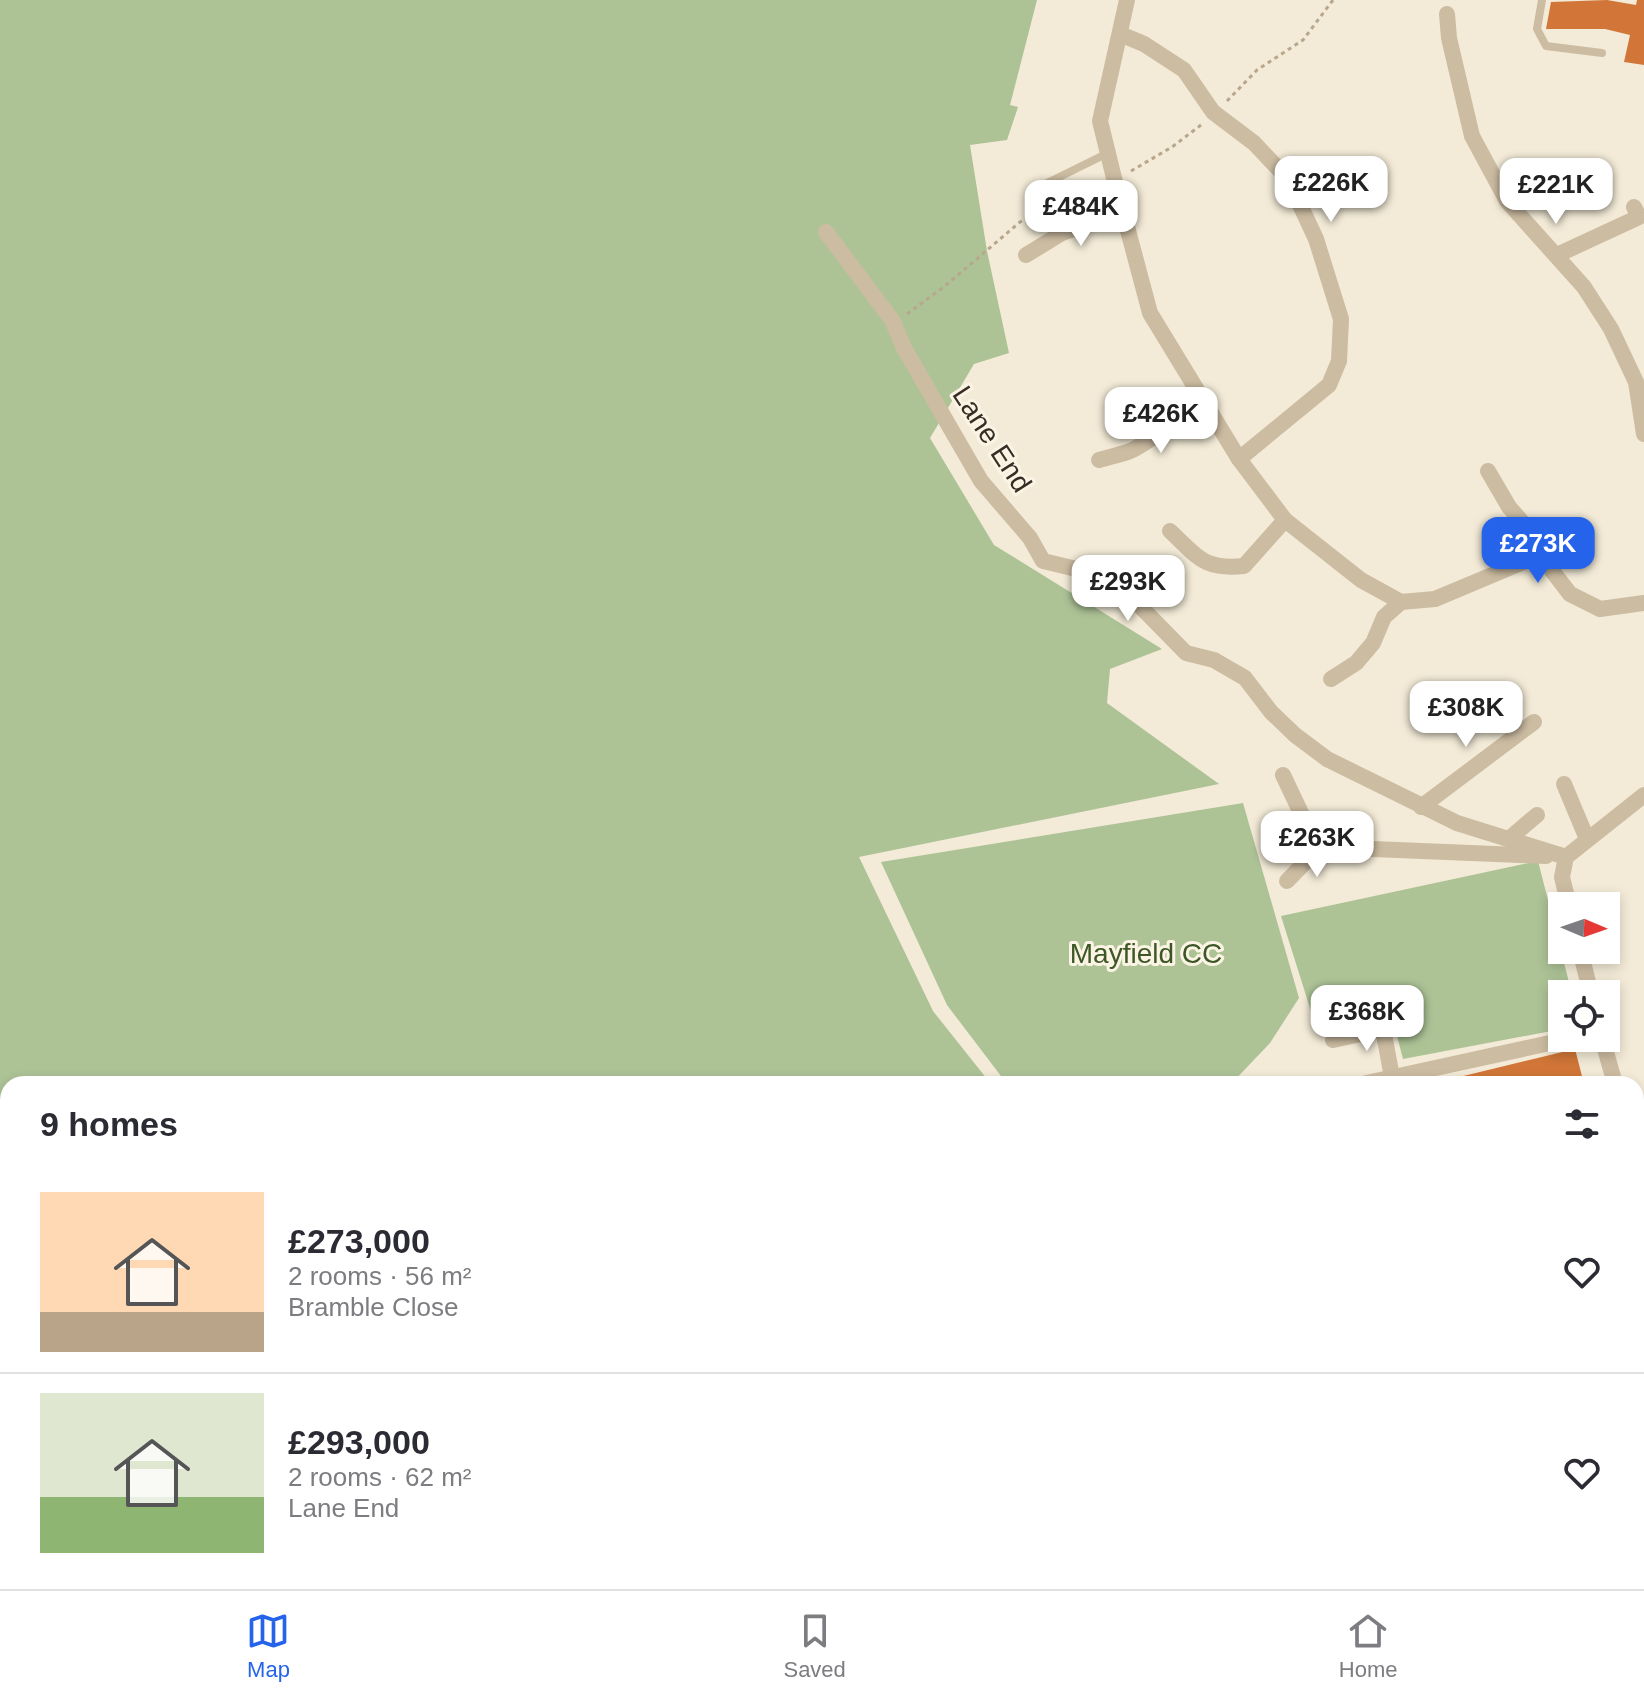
<!DOCTYPE html>
<html lang="en">
<head>
<meta charset="utf-8">
<style>
	body { margin:0; font-family:Arial,sans-serif; background:#f7f7f7; color:#2b2b33; height:100vh; display:flex; flex-direction:column; font-size:30px; white-space:nowrap }
	* { box-sizing:border-box; margin:0 }
	p { font-size:26px; color:#7c7c81 }
	.icon { flex:none; width:44px; height:44px; fill:none; stroke:currentColor; stroke-width:2; stroke-linecap:round; stroke-linejoin:round }
	.map { position:relative; flex:1; overflow:hidden }
	.side { position:absolute; left:0px; top:1076px; width:1644px; height:514px; display:flex; flex-direction:column; background:#fff; border-radius:24px 24px 0 0; box-shadow:0 4px 12px #0003 }
	.side>* { flex:none }
	.needle { width:52px; rotate:92deg }
	.tools { position:absolute; left:1548px; top:892px; display:grid; gap:16px }
	.tools a { display:grid; place-items:center; width:72px; height:72px; border-radius:0px; background:#fff; box-shadow:0 4px 12px #0003; font-size:40px }
	.price { position:absolute; translate:-50% -68px; padding:0 18px; border-radius:16px; background:#fff; color:#222; font-size:26px; line-height:52px; filter:drop-shadow(0 2px 4px #0008) }
	.price::after { content:''; position:absolute; left:50%; top:48px; width:24px; height:18px; margin-left:-12px; background:inherit; clip-path:polygon(0 0,100% 0,50% 100%) }
	.price.active { background:#2563eb; color:#fff }
	ul { padding:0; list-style:none }
	li { display:flex; align-items:center; gap:24px; height:200px; padding:0 40px }
	li+li { border-top:2px solid #e1e1e2 }
	li span { display:grid; place-items:center; flex:none; width:224px; height:160px; border-radius:0px; color:#555 }
	li>.icon { margin-inline-start:auto }
	span .icon { width:96px; height:96px; fill:#fffc; stroke-width:1 }
	li b { font-size:34px }
	h2 { display:flex; justify-content:space-between; align-items:center; height:96px; padding:0 40px; font-size:34px }
	.tab-bar { display:flex; justify-content:space-around; align-items:center; height:112px; border-top:2px solid #e1e1e2; background:#fff; font-size:22px; color:#7c7c81 }
	.tab-bar a { display:grid; justify-items:center; gap:4px }
	.tab-bar .active { color:#2563eb }
	.map>svg:first-child { display:block }
</style>
</head>
<body>
<div class="map">
<svg width="1644" height="1589" viewBox="0 0 1644 1589">
	<rect width="100%" height="100%" fill="#f3ebd7"/>
	<g fill="#adc396">
		<polygon points="0,0 1037,0 1010,105 1018,107 1007,140 970,145 987,251 1009,353 974,364 930,438 994,545 1162,649 1110,669 1107,703 1219,784 859,857 933,1011 991,1084 8,1084 8,1146 0,1148"/>
		<polygon points="1243,803 1299,998 1270,1043 1231,1084 1007,1084 947,1005 881,862"/>
		<polygon points="1538,861 1572,994 1562,994 1562,1029 1403,1059 1389,1005 1315,1024 1281,916"/>
		<polygon points="0,1464 8,1472 8,1582 176,1582 184,1589 0,1589"/>
		<polygon points="869,1582 1075,1582 1077,1589 867,1589"/>
		<polygon points="1117,1582 1303,1582 1304,1589 1118,1589"/>
	</g>
	<g fill="#d17638">
		<polygon points="1607,0 1636,5 1637,0 1644,0 1644,65 1624,62 1630,35 1605,29 1546,29 1551,2"/>
		<polygon points="1575,1049 1584,1084 1452,1084 1451,1079"/>
	</g>
	<g fill="none" stroke-linecap="round" stroke-linejoin="round">
		<g stroke="#b8a68d" stroke-width="3" stroke-dasharray="4 4" stroke-linecap="butt">
			<polyline points="1227,101 1257,70 1303,40 1333,0"/>
			<polyline points="1131,171 1172,147 1201,125"/>
			<polyline points="907,314 945,286 1020,222 1097,183"/>
			<polyline points="0,1162 8,1158"/>
			<polyline points="0,1503 8,1509"/>
			<polyline points="91,1582 99,1589"/>
		</g>
		<g stroke="#ccbca2" stroke-width="8">
			<polyline points="1542,0 1537,29 1546,46 1602,53"/>
			<polyline points="1039,187 1108,153"/>
			<polyline points="0,1440 8,1448"/>
			<polyline points="199,1582 207,1589"/>
			<polyline points="1087,1582 1088,1589"/>
		</g>
		<g stroke="#ccbca2" stroke-width="16">
			<polyline points="1127,0 1100,121 1114,178 1150,313 1239,459 1285,520 1361,580 1401,602 1435,599 1540,555"/>
			<polyline points="1447,14 1449,38 1472,136 1507,201 1584,287 1611,329 1636,382 1644,434"/>
			<polyline points="1120,34 1144,44 1184,70 1213,112 1254,143 1288,179 1316,239 1341,319 1339,361 1329,385 1239,459"/>
			<polyline points="826,232 892,320 904,348 981,481 1030,538 1043,561 1089,572 1133,599 1186,653 1214,660 1245,678 1271,712 1295,735 1327,759 1457,823 1566,857"/>
			<polyline points="1026,255 1062,233 1123,212"/>
			<polyline points="1557,255 1639,217 1634,207"/>
			<path d="M 1099,460 C 1109,457 1120,455 1130,451 C 1157,439 1176,415 1204,403"/>
			<polyline points="1488,471 1509,507 1530,531 1540,555 1570,594 1600,609 1644,603"/>
			<path d="M 1170,531 C 1198,557 1203,570 1244,566 L 1285,520"/>
			<polyline points="1331,679 1356,663 1373,643 1384,617 1401,602"/>
			<polyline points="1283,775 1318,849 1348,848 1546,856"/>
			<polyline points="1564,784 1587,839"/>
			<polyline points="1421,807 1534,722"/>
			<polyline points="1510,838 1537,815"/>
			<polyline points="1287,881 1318,849"/>
			<polyline points="1569,906 1562,877 1566,857 1644,795"/>
			<polyline points="1580,950 1591,994"/>
			<polyline points="1602,1038 1615,1084"/>
			<polyline points="1333,1040 1383,1029 1392,1077"/>
			<polyline points="1362,1084 1573,1038"/>
			<polyline points="1636,1157 1644,1184"/>
			<polyline points="1636,1306 1644,1304"/>
			<polyline points="1636,1530 1644,1528"/>
			<polyline points="1308,1582 1310,1589"/>
			<polyline points="1585,1582 1588,1589"/>
			<polyline points="778,1589 779,1582"/>
			<polyline points="1337,1589 1368,1582"/>
		</g>
	</g>
	<g text-anchor="middle" dominant-baseline="central" stroke-width="6" stroke-linejoin="round" paint-order="stroke">
		<g font-size="28" fill="#362d25" stroke="#fbf4e4">
			<text transform="translate(992 439) rotate(57)">Lane End</text>
		</g>
		<g font-size="28" fill="#3d5727" stroke="#fbf4e4">
			<text x="1146" y="953">Mayfield CC</text>
		</g>
	</g>
</svg>
<div class="tools">
<a><svg class="needle" viewBox="-14 -14 28 28"><path d="M0-13l5 13h-10z" fill="#e53935"/><path d="M0 13l5-13h-10z" fill="#7c7c81"/></svg></a>
<a><svg class="icon" aria-label="locate" viewBox="0 0 24 24"><circle cx="12" cy="12" r="6"/><path d="M12 2v4M12 18v4M2 12h4M18 12h4"/></svg></a>
</div>
<b class="price" style="left:1331px;top:224px">£226K</b>
<b class="price" style="left:1556px;top:226px">£221K</b>
<b class="price" style="left:1081px;top:248px">£484K</b>
<b class="price" style="left:1161px;top:455px">£426K</b>
<b class="price active" style="left:1538px;top:585px">£273K</b>
<b class="price" style="left:1128px;top:623px">£293K</b>
<b class="price" style="left:1466px;top:749px">£308K</b>
<b class="price" style="left:1317px;top:879px">£263K</b>
<b class="price" style="left:1367px;top:1053px">£368K</b>
<section class="side">
<h2>9 homes<svg class="icon" aria-label="filters" viewBox="0 0 24 24"><path d="M4 7h16M4 17h16"/><circle cx="9" cy="7" r="2"/><circle cx="15" cy="17" r="2"/></svg></h2>
<ul>
<li><span style="background:linear-gradient(#ffd9b3 75%,#b9a48a 0)"><svg class="icon" aria-label="home" viewBox="0 0 24 24"><path d="M3 11l9-7 9 7M6 9v11h12V9"/></svg></span><div><b>£273,000</b><p>2 rooms · 56 m²</p><p>Bramble Close</p></div><svg class="icon" aria-label="heart" viewBox="0 0 24 24"><path d="M12 20l-8-8c-3-5 5-10 8-4 3-6 11-1 8 4z"/></svg></li>
<li><span style="background:linear-gradient(#dfe7d0 65%,#8fb573 0)"><svg class="icon" aria-label="home" viewBox="0 0 24 24"><path d="M3 11l9-7 9 7M6 9v11h12V9"/></svg></span><div><b>£293,000</b><p>2 rooms · 62 m²</p><p>Lane End</p></div><svg class="icon" aria-label="heart" viewBox="0 0 24 24"><path d="M12 20l-8-8c-3-5 5-10 8-4 3-6 11-1 8 4z"/></svg></li>
</ul>
</section>
</div>
<nav class="tab-bar">
<a class="active"><svg class="icon" aria-label="map" viewBox="0 0 24 24"><path d="M3 6l6-2 6 2 6-2v14l-6 2-6-2-6 2zM9 4v14M15 6v14"/></svg>Map</a>
<a><svg class="icon" aria-label="saved" viewBox="0 0 24 24"><path d="M7 4h10v16l-5-4-5 4z"/></svg>Saved</a>
<a><svg class="icon" aria-label="home" viewBox="0 0 24 24"><path d="M3 11l9-7 9 7M6 9v11h12V9"/></svg>Home</a>
</nav>
</body>
</html>
